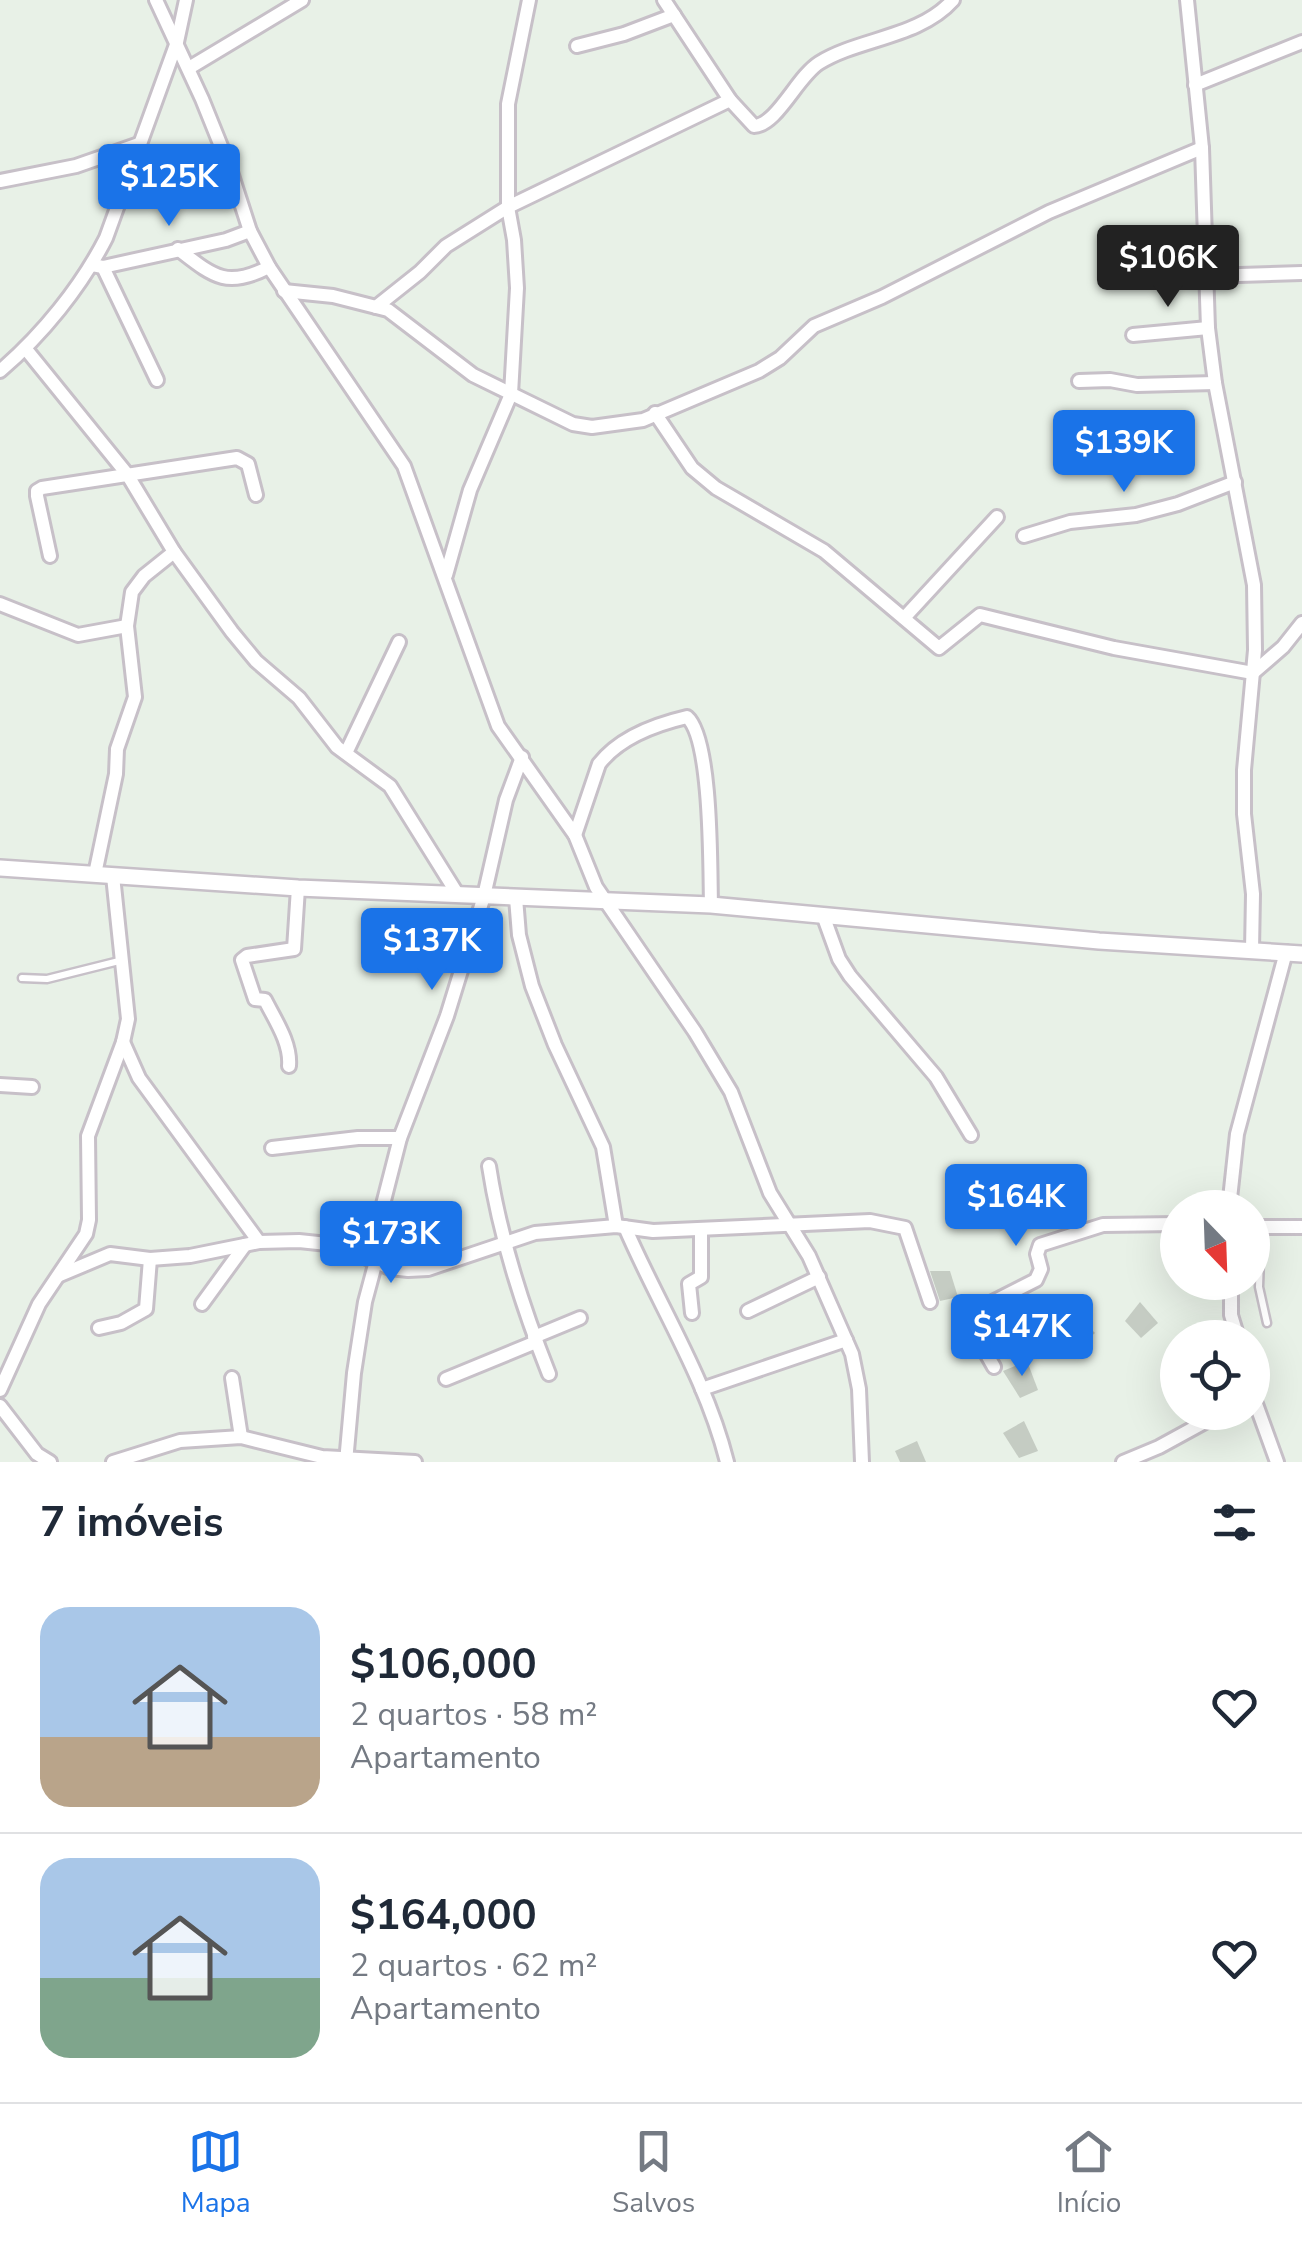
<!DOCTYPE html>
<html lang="pt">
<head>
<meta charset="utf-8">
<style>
	body { margin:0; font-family:"Nunito Sans",sans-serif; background:#f6f6f7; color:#1f2937; height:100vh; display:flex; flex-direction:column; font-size:38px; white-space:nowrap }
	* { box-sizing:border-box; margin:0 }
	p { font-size:32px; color:#747a83 }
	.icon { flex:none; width:55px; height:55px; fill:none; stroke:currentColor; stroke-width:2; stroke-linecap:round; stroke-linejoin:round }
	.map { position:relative; height:1462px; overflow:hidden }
	.side { display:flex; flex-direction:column; background:#fff; flex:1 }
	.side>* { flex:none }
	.needle { width:65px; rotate:157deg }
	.buttons { position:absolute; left:1160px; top:1190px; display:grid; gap:20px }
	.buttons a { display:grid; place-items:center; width:110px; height:110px; border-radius:50%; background:#fff; box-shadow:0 10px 40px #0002; font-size:50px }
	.price { position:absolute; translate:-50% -85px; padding:0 22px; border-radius:10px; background:#1a73e8; color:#fff; font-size:32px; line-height:65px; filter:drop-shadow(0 2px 5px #0008) }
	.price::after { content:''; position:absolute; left:50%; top:60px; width:30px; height:22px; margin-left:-15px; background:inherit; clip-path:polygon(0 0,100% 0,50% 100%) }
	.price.active { background:#222; color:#fff }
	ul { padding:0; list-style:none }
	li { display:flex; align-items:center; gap:30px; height:250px; padding:0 40px }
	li+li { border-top:2px solid #e0e1e3 }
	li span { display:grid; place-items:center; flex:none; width:280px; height:200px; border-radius:30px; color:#555 }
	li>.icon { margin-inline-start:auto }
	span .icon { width:120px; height:120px; fill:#fffc; stroke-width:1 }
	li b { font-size:42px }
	h2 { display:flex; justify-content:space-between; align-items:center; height:120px; padding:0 40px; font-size:42px }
	.tab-bar { display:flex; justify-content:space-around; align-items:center; height:140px; border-top:2px solid #e0e1e3; background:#fff; font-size:28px; color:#747a83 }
	.tab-bar a { display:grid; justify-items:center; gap:5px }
	.tab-bar .active { color:#1a73e8 }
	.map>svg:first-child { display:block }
</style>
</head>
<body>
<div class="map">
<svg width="1302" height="1462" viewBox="0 0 1302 1462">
	<rect width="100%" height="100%" fill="#e8f1e7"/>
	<g fill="#c5ccc3">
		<polygon points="930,1271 950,1271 958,1297 940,1301"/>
		<polygon points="1140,1302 1158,1323 1141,1338 1125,1321"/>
		<polygon points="1080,1318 1095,1333 1076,1349 1065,1341"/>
		<polygon points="1027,1361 1038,1390 1020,1398 1003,1371"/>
		<polygon points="1024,1421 1038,1451 1019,1458 1003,1433"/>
		<polygon points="917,1441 926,1462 900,1462 895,1451"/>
	</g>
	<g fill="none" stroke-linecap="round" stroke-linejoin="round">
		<defs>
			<g id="service">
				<polyline points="22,978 47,979 119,961"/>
				<polyline points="1261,1228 1259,1287 1267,1323"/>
			</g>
			<g id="minor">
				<polyline points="156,0 202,99 229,166 250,231 269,267 404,466 498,726 575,835 596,887 695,1032 731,1092 770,1193 809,1256 852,1354 859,1389 862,1462"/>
				<path d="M 664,0 L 730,100 L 754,126 C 777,125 797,77 819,63 C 859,38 919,38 953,0"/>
				<polyline points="1187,0 1202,148 1208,328 1215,383 1254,585 1255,650 1244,770 1244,814 1253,894 1252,950"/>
				<polyline points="577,46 624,34 674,15"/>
				<polyline points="189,68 302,0"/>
				<polyline points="1195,85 1302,42"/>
				<polyline points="0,181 76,166 139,144"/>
				<path d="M 178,249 C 213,276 226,289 269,267"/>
				<polyline points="92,265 103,267 226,240 250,231"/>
				<polyline points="103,267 157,380"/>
				<polyline points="1207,276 1302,273"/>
				<polyline points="284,291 333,296 388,310 473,375 573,424 592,427 643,420 759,371 780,358 814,326 882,297 1049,212 1202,148"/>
				<polyline points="376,307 420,272 446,246 508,207 730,100"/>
				<polyline points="1133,335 1208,328"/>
				<polyline points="25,348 127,474 174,552 232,632 256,661 299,698 337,747 390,786 458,895"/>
				<path d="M 0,371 C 42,335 81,287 106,238 L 177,42 L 186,0"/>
				<polyline points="1079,381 1110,380 1137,385 1215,383"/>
				<polyline points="655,413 692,468 716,488 824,551 939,648 980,615 1114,648 1253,673 1283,647 1302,623"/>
				<polyline points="1024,536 1070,522 1136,515 1178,504 1235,482"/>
				<polyline points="50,556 37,496 37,491 42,488 237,458 248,464 256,495"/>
				<polyline points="446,575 470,490 511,394 517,288 514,240 508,207 508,104 529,0"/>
				<polyline points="0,604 78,635 127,626"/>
				<polyline points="904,618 997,517"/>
				<polyline points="346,753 399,642"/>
				<path d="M 575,835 L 599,764 C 619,738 657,724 687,717 C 712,739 710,868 711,905"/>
				<polyline points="95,874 116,774 117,749 135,697 127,626 132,592 144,576 174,552"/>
				<polyline points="516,898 519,935 532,986 555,1045 603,1147 616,1226"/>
				<polyline points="823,915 839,959 850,976 936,1077 971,1135"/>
				<polyline points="123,1042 139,1078 259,1242"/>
				<path d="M 289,1066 C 291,1043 275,1020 265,1000 L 255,999 L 242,960 L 247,956 L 294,949 L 298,888"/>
				<polyline points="0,1085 32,1087"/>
				<polyline points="272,1148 358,1138 400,1138"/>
				<path d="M 489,1166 C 500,1238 522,1306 549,1374"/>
				<polyline points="1229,1208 1237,1134 1286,952"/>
				<path d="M 625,1227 C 659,1306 706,1378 727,1462"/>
				<polyline points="1252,1227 1302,1227"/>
				<polyline points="60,1275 110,1254 150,1259 190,1256 259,1242 299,1241 337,1245 390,1268 408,1270 428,1269 535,1233 616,1226 653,1231 870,1221 905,1228 930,1302"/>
				<polyline points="1231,1282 1231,1315 1238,1338"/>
				<polyline points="202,1304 245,1245"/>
				<polyline points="748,1311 819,1277"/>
				<polyline points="692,1313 689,1284 701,1277 701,1230"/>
				<polyline points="99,1328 121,1323 146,1309 150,1259"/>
				<polyline points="534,1337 580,1318"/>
				<polyline points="994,1367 965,1316 1036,1280 1041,1269 1037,1254 1040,1245 1103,1225 1178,1224"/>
				<polyline points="232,1378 241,1437"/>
				<polyline points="446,1379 536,1342"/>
				<polyline points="702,1389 846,1340"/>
				<polyline points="0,1390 39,1304 86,1234 89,1220 88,1136 123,1042 128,1019 113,876"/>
				<polyline points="1252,1393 1277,1462"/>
				<polyline points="0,1406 37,1454 50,1462"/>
				<polyline points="113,1462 180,1441 241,1437 322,1457 415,1462"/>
				<polyline points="346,1462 354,1373 365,1302 376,1261 379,1220 400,1138 447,1016 484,896 506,800 522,757"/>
				<polyline points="1123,1462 1159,1447 1223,1412"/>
			</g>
			<polyline id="tertiary" points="0,868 298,888 711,905 1099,941 1302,954"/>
		</defs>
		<use href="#service" stroke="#c7c0c8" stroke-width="11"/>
		<use href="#minor" stroke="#c7c0c8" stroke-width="18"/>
		<use href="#tertiary" stroke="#c7c0c8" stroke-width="20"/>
		<use href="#service" stroke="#fff" stroke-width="6"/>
		<use href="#minor" stroke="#fff" stroke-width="12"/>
		<use href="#tertiary" stroke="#fff" stroke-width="15"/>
	</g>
</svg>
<div class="buttons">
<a><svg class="needle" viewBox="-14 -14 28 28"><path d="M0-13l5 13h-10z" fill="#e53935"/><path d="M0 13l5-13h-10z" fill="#747a83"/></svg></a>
<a><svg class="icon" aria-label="locate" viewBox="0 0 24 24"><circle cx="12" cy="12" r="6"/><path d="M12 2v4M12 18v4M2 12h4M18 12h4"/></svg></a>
</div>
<b class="price" style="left:169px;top:229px">$125K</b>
<b class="price active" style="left:1168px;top:310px">$106K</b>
<b class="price" style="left:1124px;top:495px">$139K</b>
<b class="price" style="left:432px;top:993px">$137K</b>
<b class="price" style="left:1016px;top:1249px">$164K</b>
<b class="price" style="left:391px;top:1286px">$173K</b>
<b class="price" style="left:1022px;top:1379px">$147K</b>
</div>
<section class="side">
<h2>7 imóveis<svg class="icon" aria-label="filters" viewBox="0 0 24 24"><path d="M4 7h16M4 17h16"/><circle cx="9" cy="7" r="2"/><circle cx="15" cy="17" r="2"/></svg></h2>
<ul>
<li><span style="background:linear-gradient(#a9c7e8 65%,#b9a48a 0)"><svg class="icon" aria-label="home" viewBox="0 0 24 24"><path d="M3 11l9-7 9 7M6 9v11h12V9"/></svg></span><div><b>$106,000</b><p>2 quartos · 58 m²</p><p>Apartamento</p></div><svg class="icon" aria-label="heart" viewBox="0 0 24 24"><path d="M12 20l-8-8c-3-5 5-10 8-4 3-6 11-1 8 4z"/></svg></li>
<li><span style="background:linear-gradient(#a9c7e8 60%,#7fa58c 0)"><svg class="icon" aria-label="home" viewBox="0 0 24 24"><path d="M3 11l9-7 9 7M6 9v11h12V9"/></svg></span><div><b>$164,000</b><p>2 quartos · 62 m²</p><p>Apartamento</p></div><svg class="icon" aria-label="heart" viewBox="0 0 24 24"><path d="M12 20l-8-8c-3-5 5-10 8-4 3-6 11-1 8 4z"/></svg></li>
</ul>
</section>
<nav class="tab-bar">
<a class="active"><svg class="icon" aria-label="map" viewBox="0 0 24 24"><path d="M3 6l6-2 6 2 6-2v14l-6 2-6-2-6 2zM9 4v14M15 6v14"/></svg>Mapa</a>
<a><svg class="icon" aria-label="saved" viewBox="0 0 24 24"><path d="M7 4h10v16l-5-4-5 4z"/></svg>Salvos</a>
<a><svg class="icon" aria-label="home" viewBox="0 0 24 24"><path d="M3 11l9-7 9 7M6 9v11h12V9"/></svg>Início</a>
</nav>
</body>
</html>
